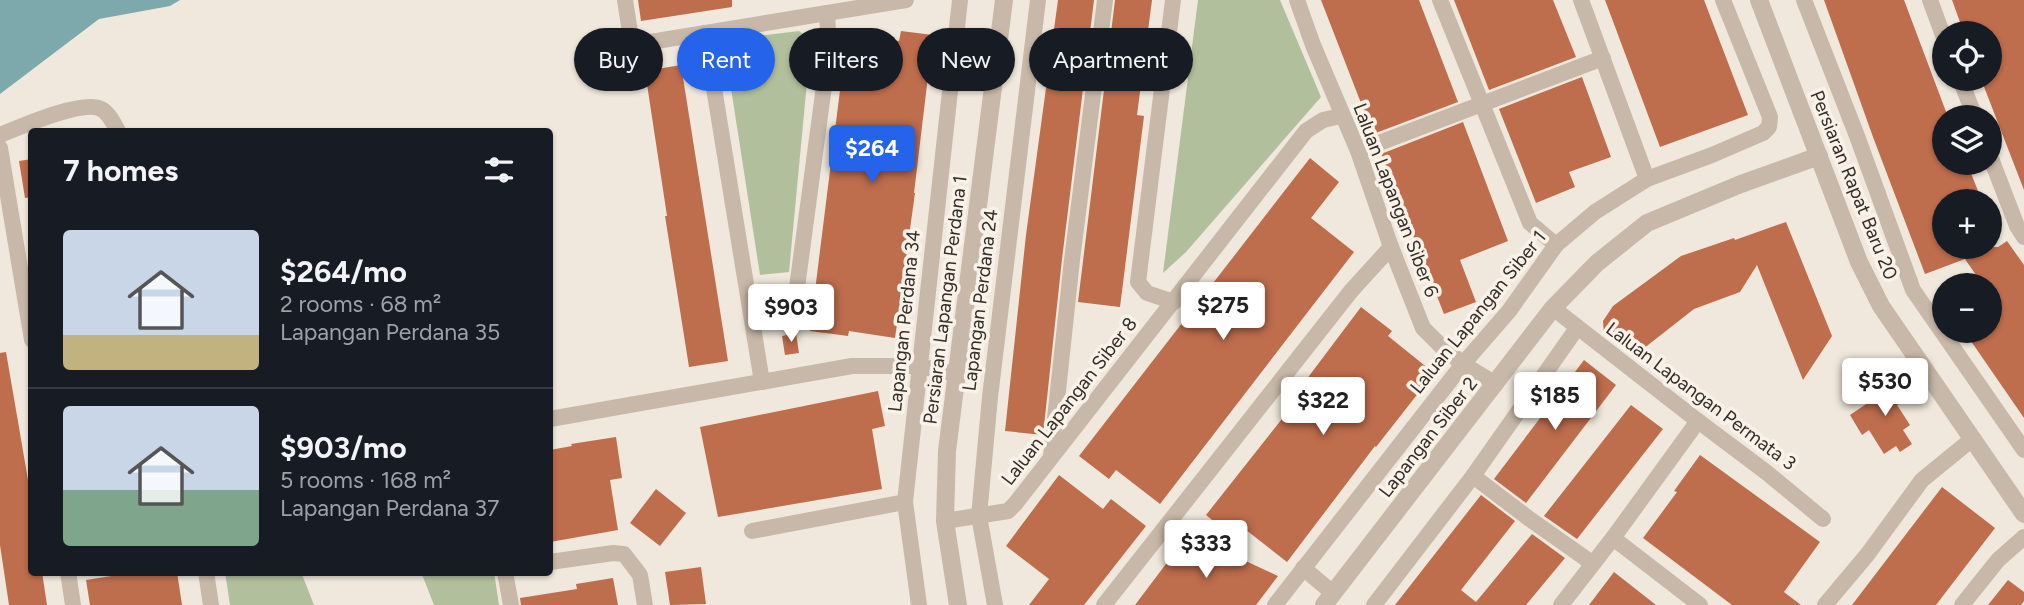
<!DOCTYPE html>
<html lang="en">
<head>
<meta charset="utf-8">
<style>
	body { margin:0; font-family:Figtree,sans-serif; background:#20242c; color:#f1f3f6; height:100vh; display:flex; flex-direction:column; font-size:26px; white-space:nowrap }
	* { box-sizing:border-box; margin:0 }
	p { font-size:23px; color:#9ea1a6 }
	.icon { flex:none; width:38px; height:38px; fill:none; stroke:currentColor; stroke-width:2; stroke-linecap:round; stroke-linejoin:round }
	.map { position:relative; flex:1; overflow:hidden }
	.sheet { position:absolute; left:28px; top:128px; width:525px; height:448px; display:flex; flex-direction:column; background:#171b24; border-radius:7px; box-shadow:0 2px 5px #0004 }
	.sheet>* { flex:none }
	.top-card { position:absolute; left:574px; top:28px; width:665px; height:63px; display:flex; gap:14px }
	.buttons { position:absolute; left:1932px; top:21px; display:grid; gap:14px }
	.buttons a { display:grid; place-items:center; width:70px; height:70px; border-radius:50%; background:#171b24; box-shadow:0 2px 5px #0004; font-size:35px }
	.price { position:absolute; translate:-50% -60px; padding:0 16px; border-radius:7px; background:#fff; color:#222; font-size:23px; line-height:46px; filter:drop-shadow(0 2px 4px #0008) }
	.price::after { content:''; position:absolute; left:50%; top:42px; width:21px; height:16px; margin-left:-10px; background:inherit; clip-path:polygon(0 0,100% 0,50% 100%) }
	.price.current { background:#2563eb; color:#fff }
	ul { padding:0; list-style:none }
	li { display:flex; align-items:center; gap:21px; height:175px; padding:0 35px }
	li+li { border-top:2px solid #363941 }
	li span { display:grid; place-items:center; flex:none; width:196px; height:140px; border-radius:7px; color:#555 }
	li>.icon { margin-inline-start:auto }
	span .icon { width:84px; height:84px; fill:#fffc; stroke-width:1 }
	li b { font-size:30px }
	h2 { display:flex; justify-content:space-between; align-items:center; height:84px; padding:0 35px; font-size:30px }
	.pill { padding:0 24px; border-radius:32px; background:#171b24; box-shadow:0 2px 5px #0004; font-size:24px; line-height:63px }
	.pill.current { background:#2563eb; color:#fff }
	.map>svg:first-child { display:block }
</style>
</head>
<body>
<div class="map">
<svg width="2024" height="605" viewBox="0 0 2024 605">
	<rect width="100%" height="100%" fill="#f0e8dc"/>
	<g fill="#b2bf9d">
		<polygon points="1198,0 1280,0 1321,97 1186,252 1163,273"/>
		<polygon points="799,31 811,40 789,272 760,275 726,56 742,38"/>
		<polygon points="225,572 301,572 314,605 230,605"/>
		<polygon points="421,572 494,572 499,605 434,605"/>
	</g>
	<polygon fill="#7da8ac" points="0,0 180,0 170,6 99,19 0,94"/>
	<g fill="#be6d4d">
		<polygon points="638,0 732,0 732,7 641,21"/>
		<polygon points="1058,0 1094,0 1062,259 1043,435 1005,431 1026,235"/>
		<polygon points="1115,0 1152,0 1137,115 1144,116 1120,307 1078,302"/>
		<polygon points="1321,0 1419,0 1458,102 1373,134"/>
		<polygon points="1454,0 1553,0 1576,57 1489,90"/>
		<polygon points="1605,0 1704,0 1748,115 1660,147"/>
		<polygon points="1824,0 1904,0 1948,117 1944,117 1944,163 1967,163 1982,201 1944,201 1944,247 1998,247 2007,241 2024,265 2024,418 1964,331 1990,331 1990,285 1961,285 1976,275 1965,259 1925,274 1873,137"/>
		<polygon points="1952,0 2024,0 2024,190 1981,79 1990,79 1990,33 1964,33"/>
		<polygon points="901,31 933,35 914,193 915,193 895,338 849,331 848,336 810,331 847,34 899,41"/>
		<polygon points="681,65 728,361 689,367 665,216 667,216 645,71"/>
		<polygon points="1582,77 1611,157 1569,172 1575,187 1536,203 1499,109"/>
		<polygon points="1463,122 1508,241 1460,260 1476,302 1444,314 1381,154"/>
		<polygon points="1310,158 1339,182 1311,218 1354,252 1160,504 1116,470 1109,479 1079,456"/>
		<polygon points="32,159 32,197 25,198 19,161"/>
		<polygon points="1786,222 1832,336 1803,380 1757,265 1740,292 1694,309 1634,356 1604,334 1603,321 1613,306 1681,256 1734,238 1735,240"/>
		<polygon points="1361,307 1392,331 1388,336 1434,373 1376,447 1375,446 1287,562 1241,526 1233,537 1206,515 1304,391 1300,388"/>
		<polygon points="796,333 799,353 785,355 782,336"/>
		<polygon points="6,352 32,503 32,572 42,572 47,605 9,605 0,545 0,353"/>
		<polygon points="1584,360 1616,385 1526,503 1494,479"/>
		<polygon points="1894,377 1907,398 1897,405 1910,425 1903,430 1912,444 1900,452 1896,446 1884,454 1869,430 1862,435 1850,415 1884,392 1880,386"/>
		<polygon points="878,391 885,426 872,429 882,489 718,517 700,427"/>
		<polygon points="1631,405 1663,429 1577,539 1544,516"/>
		<polygon points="616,437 622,478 610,480 618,530 550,542 550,450 572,446 571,444"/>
		<polygon points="1700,455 1820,542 1784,592 1801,605 1732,605 1643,538 1677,492 1674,491"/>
		<polygon points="1059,475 1103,509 1111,499 1146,526 1084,605 1029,605 1049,579 1006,546"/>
		<polygon points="1942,487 1995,528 1936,605 1852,605"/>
		<polygon points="656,489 686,513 660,546 630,523"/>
		<polygon points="1481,495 1515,521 1461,590 1476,602 1532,534 1565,558 1526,605 1395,605"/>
		<polygon points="1187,536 1226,566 1235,556 1278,576 1256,605 1135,605"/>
		<polygon points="701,567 706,604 670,605 665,572"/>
		<polygon points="137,572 177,572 182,605 90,605 86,580"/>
		<polygon points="1614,572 1656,605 1589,605"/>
		<polygon points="613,578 618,605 521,605 520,598 577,589 576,584"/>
		<polygon points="2008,580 2024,592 2024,601 2021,605 1988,605"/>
	</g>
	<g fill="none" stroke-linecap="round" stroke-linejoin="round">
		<g stroke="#c8b8a9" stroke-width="16">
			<polyline points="625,0 632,45 906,0"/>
			<polyline points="1173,0 1138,282 1147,293 1174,302"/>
			<polyline points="1297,0 1313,45 1358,151 1391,247 1423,328 1441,346 1463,364 1496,384"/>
			<polyline points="1440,0 1530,223 1556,245"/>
			<polyline points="1581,0 1647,179"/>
			<polyline points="1804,0 1857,136 1913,290 2024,450"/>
			<polyline points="1930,0 1944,38"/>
			<polyline points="705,33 762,382"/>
			<polyline points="1960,79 1975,117"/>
			<path d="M 0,135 C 20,127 83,99 101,109 C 109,113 114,124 118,131"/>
			<polyline points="0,148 32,340"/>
			<polyline points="1358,151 1603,58"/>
			<polyline points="1990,156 2017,226 2024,237"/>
			<polyline points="796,295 829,49 827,13"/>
			<polyline points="1553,308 1698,421 1766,472 1823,519"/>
			<polyline points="550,419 852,366 919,366 956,374"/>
			<polyline points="1051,456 1072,260 1105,0"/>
			<polyline points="1473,476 1531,520 1592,563"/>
			<polyline points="945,521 1008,511 1015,504 1306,131 1323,120 1341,116"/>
			<polyline points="752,531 905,502"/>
			<polyline points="1613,538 1700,605"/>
			<polyline points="550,562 613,553 624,554 640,575 645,605"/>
			<polyline points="1303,568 1333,593"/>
			<polyline points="68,572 73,605"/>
			<polyline points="206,572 211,605"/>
			<polyline points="505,572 511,605"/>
			<polyline points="919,605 905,502 960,0"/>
			<polyline points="995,605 979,516 990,397 1038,0"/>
			<polyline points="1104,605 1351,291 1391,247"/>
			<polyline points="1275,605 1463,364 1509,311 1556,245 1595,212 1647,179 1712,155 1763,133 1769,127 1770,117 1723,0"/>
			<polyline points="1374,605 1473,476 1577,328"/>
			<polyline points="1561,605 1613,538 1698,421"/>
			<polyline points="1825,605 1867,555 1922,480 1971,440"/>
			<polyline points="1962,605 1998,560 2024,537"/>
		</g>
		<g stroke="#c8b8a9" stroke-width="18">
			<polyline points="1759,0 1859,262 1881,306 2024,514"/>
			<polyline points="958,605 945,521 947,451 1004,0"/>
			<polyline points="1324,605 1553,308 1597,263 1647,223 1741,184 1819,156"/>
		</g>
	</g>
	<g text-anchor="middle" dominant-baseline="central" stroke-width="7" stroke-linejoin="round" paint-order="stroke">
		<g font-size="19" fill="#352d28" stroke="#f8f2e9">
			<text transform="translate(1854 185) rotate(68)">Persiaran Rapat Baru 20</text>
			<text transform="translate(1396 200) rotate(69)">Laluan Lapangan Siber 6</text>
			<text transform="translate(945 300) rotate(-83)">Persiaran Lapangan Perdana 1</text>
			<text transform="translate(980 300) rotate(-83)">Lapangan Perdana 24</text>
			<text transform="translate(1478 312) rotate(-51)">Laluan Lapangan Siber 1</text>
			<text transform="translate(904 321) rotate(-84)">Lapangan Perdana 34</text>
			<text transform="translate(1701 396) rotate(37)">Laluan Lapangan Permata 3</text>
			<text transform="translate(1069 401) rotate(-52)">Laluan Lapangan Siber 8</text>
			<text transform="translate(1428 437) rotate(-52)">Lapangan Siber 2</text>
		</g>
	</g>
</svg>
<div class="buttons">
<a><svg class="icon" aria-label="locate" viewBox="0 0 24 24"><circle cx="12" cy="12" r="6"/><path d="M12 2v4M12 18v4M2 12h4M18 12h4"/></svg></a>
<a><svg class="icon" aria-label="layers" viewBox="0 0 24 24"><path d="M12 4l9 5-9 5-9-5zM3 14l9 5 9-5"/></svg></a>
<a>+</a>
<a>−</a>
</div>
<b class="price current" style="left:872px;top:185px">$264</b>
<b class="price" style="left:1223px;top:342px">$275</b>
<b class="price" style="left:791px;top:344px">$903</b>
<b class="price" style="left:1885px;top:418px">$530</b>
<b class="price" style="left:1555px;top:432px">$185</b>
<b class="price" style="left:1323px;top:437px">$322</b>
<b class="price" style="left:1206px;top:580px">$333</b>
<div class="top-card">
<a class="pill">Buy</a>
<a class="pill current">Rent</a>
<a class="pill">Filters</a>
<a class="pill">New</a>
<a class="pill">Apartment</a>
</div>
<section class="sheet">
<h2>7 homes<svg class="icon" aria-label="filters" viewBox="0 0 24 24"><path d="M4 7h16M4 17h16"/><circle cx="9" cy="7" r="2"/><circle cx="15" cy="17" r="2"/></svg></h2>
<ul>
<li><span style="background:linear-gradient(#c9d6e8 75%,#c2b280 0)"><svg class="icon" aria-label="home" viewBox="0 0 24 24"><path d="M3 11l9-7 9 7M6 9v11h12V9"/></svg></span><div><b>$264/mo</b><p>2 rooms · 68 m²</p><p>Lapangan Perdana 35</p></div></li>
<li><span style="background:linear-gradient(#c9d6e8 60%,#7fa58c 0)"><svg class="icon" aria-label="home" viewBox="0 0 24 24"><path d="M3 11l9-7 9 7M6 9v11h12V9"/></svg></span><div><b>$903/mo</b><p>5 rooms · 168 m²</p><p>Lapangan Perdana 37</p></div></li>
</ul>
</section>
</div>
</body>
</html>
